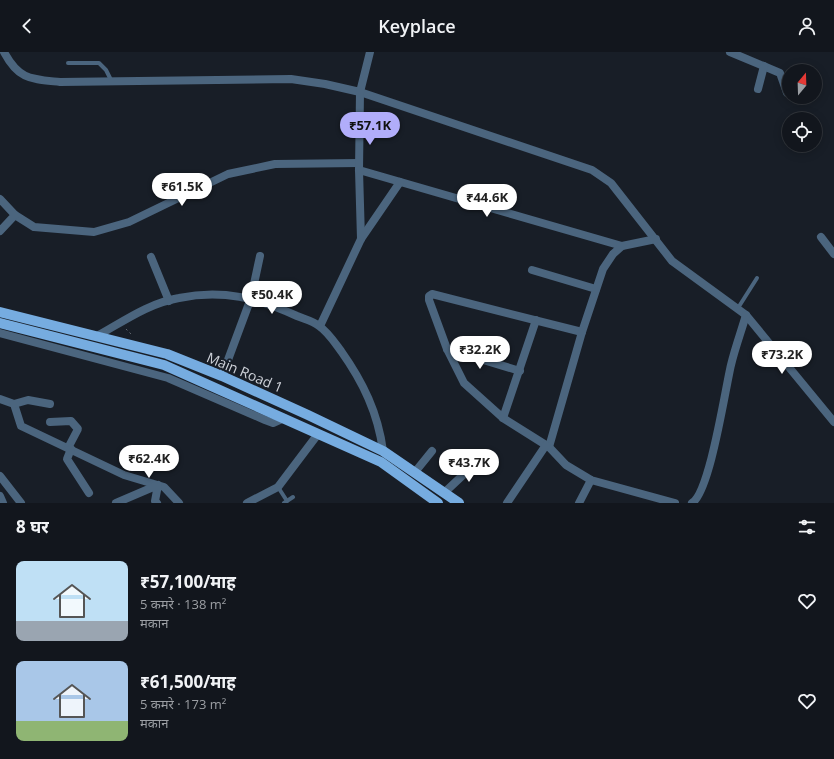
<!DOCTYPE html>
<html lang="hi">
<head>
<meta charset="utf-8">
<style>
	body { margin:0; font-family:"Open Sans","Noto Sans Devanagari",sans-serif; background:#1f232a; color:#f1f3f6; height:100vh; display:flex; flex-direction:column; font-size:15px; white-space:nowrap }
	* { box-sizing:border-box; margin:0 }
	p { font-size:13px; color:#9c9fa4 }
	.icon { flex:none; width:22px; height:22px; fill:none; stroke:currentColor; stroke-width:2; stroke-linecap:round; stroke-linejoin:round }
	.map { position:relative; height:451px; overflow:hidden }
	.drawer { display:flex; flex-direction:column; background:#12161d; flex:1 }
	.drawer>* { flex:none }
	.needle { width:26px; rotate:19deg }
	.buttons { position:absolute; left:782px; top:12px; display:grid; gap:8px }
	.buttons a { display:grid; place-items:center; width:40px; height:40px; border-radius:50%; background:#12161d; box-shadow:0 2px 10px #0003,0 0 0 1px #31353b; font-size:20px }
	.price { position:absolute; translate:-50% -34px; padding:0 9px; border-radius:14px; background:#fff; color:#222; font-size:13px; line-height:26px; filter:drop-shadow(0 1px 2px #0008) }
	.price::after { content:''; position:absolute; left:50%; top:24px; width:12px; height:9px; margin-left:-6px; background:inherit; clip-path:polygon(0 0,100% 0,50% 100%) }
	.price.selected { background:#b1adfa; color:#111 }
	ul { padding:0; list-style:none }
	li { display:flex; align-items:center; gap:12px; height:100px; padding:0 16px }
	li span { display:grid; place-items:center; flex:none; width:112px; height:80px; border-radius:8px; color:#555 }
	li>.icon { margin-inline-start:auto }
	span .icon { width:48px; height:48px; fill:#fffc; stroke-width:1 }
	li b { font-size:17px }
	h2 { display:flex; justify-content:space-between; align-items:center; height:48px; padding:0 16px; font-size:17px }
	header { display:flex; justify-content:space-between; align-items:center; height:52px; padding:0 16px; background:#12161d; font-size:18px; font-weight:600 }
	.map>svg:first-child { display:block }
</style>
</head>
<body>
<header><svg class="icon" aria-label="back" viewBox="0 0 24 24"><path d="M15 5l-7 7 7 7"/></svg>Keyplace<svg class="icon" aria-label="person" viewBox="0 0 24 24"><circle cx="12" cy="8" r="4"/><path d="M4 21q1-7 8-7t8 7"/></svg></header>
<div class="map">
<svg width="834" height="451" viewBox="0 0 834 451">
	<rect width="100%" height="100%" fill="#181e27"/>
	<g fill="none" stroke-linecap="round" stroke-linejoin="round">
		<polyline stroke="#626870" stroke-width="1" stroke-dasharray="2 3" stroke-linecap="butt" points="126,277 133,284"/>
		<g stroke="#4b657e" stroke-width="4">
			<polyline points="68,11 99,11 106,18 112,30"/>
			<polyline points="738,256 757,226"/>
			<polyline points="278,435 287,449"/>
			<polyline points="284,451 293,445"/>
		</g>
		<g stroke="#4b657e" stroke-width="8">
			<path d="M 4,0 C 19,28 31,27 60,30 L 291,27 L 325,32 L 360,40 L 592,118 L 611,131 L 672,209 L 746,263 L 834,370"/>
			<polyline points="730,0 780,21 787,41"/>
			<polyline points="758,37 764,14"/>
			<polyline points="359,118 622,194"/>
			<polyline points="15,163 34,175 94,180 129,170 228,122 275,112 359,111"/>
			<polyline points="821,185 834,202"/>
			<polyline points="361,187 359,118 360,40 370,0"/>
			<polyline points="151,205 169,249"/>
			<polyline points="532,218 596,237"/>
			<polyline points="320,274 361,187 400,130"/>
			<polyline points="582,280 432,242 429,244 429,248 447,297 464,331 503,366 549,395 566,413 591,428 675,451"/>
			<polyline points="0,281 168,326 265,368 273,371 284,366"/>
			<polyline points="447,297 520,319"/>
			<polyline points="222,324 251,246 260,204"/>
			<polyline points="0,347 14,352 21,374 124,423 164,435 179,451"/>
			<polyline points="14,352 28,348 50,352"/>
			<polyline points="503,366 536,268"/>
			<polyline points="50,370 71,369 78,377 68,396"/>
			<polyline points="549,395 582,280 603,217 613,202 622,194 656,187"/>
			<polyline points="71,397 67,407 89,441"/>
			<polyline points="415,420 432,399"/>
			<polyline points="0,424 21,451"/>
			<polyline points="445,440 479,408"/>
			<polyline points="0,444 3,451"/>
			<polyline points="116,451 158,433 155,449 157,451"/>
			<polyline points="247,451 278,435 318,382"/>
			<polyline points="507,451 546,393"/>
			<polyline points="579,451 591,428"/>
			<path d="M 692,451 C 710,440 725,338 731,313 C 735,296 741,280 746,263"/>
		</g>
		<g stroke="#4b657e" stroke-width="8">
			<polyline points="0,147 15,163 0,179"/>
			<path d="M 97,284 C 124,269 149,251 179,246 C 222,237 258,246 297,264 C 304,267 313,269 319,274 C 328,280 335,291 341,299 C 363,330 378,361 383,399"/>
		</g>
		<g stroke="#76ace0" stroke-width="10">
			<polyline points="0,260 167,302 222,324 308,363 383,399 459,451"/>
			<polyline points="0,271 164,313 381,410 438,451"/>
		</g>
	</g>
	<g text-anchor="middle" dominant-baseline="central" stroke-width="4" stroke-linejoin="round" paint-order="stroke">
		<g font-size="14" fill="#ced2d9" stroke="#181e27">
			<text transform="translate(245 320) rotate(23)">Main Road 1</text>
		</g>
	</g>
</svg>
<div class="buttons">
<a><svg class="needle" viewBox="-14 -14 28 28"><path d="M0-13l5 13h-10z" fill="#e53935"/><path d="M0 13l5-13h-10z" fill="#9c9fa4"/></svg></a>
<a><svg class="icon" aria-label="locate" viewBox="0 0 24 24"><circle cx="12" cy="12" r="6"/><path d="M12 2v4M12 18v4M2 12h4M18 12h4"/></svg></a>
</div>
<b class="price selected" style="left:370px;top:94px">₹57.1K</b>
<b class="price" style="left:182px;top:155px">₹61.5K</b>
<b class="price" style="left:487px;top:166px">₹44.6K</b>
<b class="price" style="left:272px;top:263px">₹50.4K</b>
<b class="price" style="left:480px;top:318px">₹32.2K</b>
<b class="price" style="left:782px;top:323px">₹73.2K</b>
<b class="price" style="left:149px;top:427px">₹62.4K</b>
<b class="price" style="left:469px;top:431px">₹43.7K</b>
</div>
<section class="drawer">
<h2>8 घर<svg class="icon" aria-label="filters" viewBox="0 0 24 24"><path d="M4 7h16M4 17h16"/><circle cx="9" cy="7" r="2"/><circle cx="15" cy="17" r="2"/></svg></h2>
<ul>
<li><span style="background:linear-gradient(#bfe0f5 75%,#9aa5b1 0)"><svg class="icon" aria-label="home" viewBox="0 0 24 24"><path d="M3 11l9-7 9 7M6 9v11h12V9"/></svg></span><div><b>₹57,100/माह</b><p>5 कमरे · 138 m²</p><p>मकान</p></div><svg class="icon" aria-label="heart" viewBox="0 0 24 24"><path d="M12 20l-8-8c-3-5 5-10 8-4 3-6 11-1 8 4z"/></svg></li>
<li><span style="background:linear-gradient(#a9c7e8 75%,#8fb573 0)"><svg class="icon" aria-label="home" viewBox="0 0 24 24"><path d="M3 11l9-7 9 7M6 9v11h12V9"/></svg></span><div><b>₹61,500/माह</b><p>5 कमरे · 173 m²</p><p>मकान</p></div><svg class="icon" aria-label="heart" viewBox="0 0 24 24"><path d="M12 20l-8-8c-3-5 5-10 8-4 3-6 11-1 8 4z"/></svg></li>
</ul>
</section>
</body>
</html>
